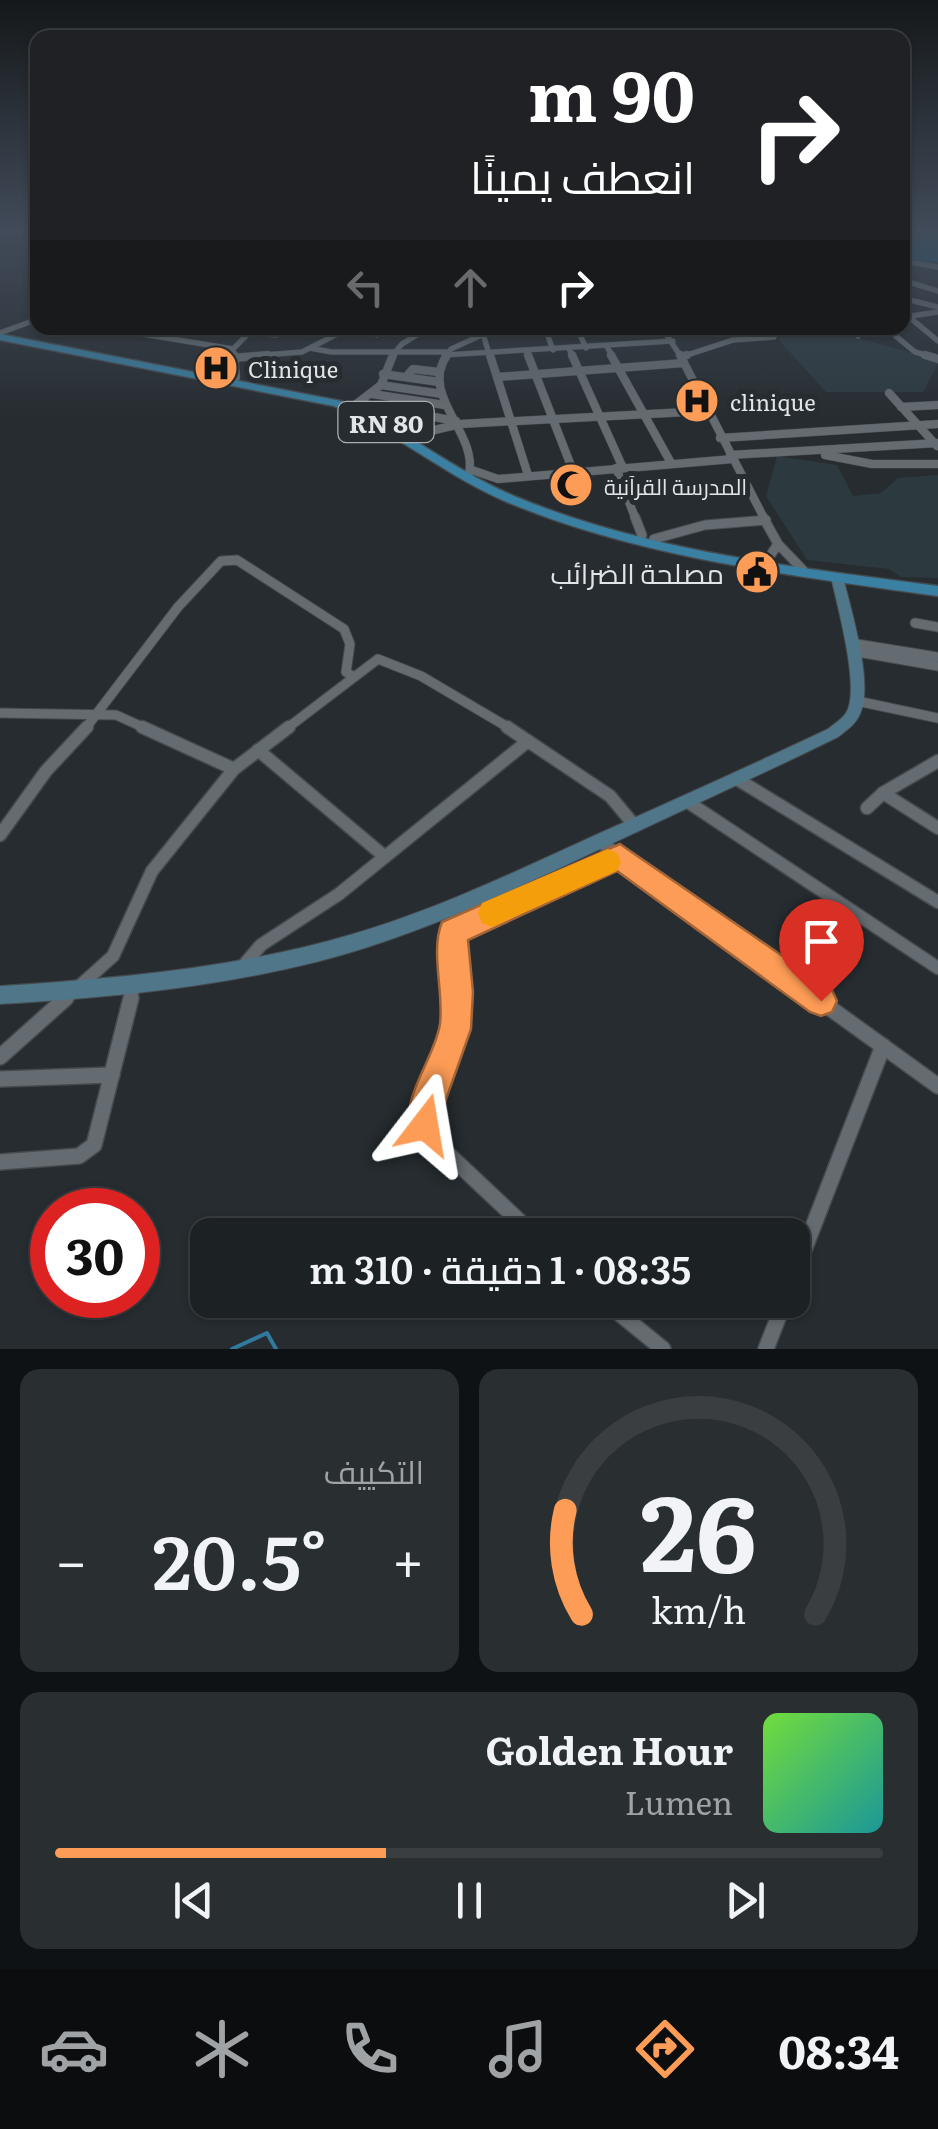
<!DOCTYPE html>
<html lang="ar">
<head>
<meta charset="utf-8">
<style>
	:root { --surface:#1c2124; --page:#292e31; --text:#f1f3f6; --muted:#a0a3a6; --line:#3a3e41; --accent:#fd9c56 }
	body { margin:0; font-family:Literata,Cairo,serif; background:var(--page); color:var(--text); direction:rtl; height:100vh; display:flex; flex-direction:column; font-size:38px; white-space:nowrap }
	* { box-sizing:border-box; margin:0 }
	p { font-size:32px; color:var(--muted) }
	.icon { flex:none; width:55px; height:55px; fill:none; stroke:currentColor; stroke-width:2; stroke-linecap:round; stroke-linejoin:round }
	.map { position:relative; height:1349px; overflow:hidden; direction:ltr }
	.panel { display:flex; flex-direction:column; gap:20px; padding:20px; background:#0f1214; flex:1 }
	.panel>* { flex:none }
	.top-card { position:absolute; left:30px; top:30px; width:880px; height:305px; border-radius:20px; box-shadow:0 2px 8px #0004,0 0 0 2px var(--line); direction:rtl; background:#202124; color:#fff; overflow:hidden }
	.speed { position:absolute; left:30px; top:1188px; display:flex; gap:20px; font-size:50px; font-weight:700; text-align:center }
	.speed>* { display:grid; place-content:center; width:130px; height:130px; border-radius:50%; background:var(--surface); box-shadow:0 2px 8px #0004,0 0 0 2px var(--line); line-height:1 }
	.speed .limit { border:15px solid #d22; background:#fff; color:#111 }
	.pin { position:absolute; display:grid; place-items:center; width:85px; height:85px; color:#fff; margin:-102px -42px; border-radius:50% 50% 50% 0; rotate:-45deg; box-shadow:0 0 10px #0007 }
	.pin .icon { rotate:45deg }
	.me { position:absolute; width:110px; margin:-55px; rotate:14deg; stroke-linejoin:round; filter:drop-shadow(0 0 8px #0008) }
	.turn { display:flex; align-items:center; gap:35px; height:210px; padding:0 50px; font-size:45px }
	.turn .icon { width:130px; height:130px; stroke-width:2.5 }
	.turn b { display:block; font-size:70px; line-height:85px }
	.lanes { display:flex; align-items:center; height:95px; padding:0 50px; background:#0003; justify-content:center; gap:50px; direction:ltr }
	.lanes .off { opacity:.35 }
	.big { font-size:75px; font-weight:600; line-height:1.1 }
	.panel .widget { flex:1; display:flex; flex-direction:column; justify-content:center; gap:15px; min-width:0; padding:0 35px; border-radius:20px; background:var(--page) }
	.panel .dial { align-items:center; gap:0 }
	.dial svg { height:260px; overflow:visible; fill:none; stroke:var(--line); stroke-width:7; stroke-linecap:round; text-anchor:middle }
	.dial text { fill:var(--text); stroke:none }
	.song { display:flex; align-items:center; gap:30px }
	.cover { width:120px; height:120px; border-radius:15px; background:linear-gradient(135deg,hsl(100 70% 55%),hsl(180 70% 35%)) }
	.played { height:10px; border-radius:5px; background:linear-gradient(90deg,var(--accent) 40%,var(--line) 40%) }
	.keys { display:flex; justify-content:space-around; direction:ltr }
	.heat { display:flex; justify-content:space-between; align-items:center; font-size:55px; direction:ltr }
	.panel .tiles { flex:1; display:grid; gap:20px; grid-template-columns:1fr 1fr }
	.widget:last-child { grid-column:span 2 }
	.trip { position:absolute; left:190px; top:1218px; width:620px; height:100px; border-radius:20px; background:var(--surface); box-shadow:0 2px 8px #0004,0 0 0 2px var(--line); font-weight:600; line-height:100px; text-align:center; direction:rtl }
	.dock { display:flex; height:160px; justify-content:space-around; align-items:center; background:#0b0d0e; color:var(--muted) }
	.dock .icon { width:70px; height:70px }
	.dock .selected { color:var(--accent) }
	.dock b { font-size:45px; color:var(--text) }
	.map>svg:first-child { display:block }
</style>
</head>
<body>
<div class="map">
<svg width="938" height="1349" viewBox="0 0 938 1349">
	<rect width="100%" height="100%" fill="#262c30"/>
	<g fill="#2c393f">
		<path d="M832,331l106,29v4l-15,28h-97l-48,-53 3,-6z"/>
		<path d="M777,456l60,9 16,31 28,-3 17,-15 40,-3v103l-37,-1 -12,-8 -82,-9 -41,-64z"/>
	</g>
	<path fill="#0b5d81" d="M938,231v32l-35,-5 1,-26z"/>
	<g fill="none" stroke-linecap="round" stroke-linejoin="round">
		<path stroke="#31799e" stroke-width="4" d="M232,1349l35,-16 9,16"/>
		<defs>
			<g id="minor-far4">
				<path d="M902,261l36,6"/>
				<path d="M902,280l36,11"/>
				<path d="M902,298l36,9"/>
				<path d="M908,316l30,25"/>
				<path d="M904,317l34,-5"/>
				<path d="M106,328l127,21"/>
				<path d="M194,328l82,7 21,-7"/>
				<path d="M358,328l19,7"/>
				<path d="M545,328l8,22"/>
				<path d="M577,328l9,20"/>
				<path d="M662,328l19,29"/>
				<path d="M849,328l9,8"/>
				<path d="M886,328l29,24 18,5"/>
				<path d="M0,333l38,-14"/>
				<path d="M483,334l7,23"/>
				<path d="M607,347l6,10"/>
				<path d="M310,348l21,4h116"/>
				<path d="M569,349l4,8"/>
				<path d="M527,351l2,6"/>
				<path d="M444,355l229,-14"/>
				<path d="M234,357l-1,-8 18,-18"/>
				<path d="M239,357l63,-5 47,-24"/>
				<path d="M391,357l11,-13 26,-16"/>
				<path d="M445,357l6,-8 46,-21"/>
				<path d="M681,357l52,-17 41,-3 -1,-9"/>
			</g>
			<g id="minor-far3">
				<path d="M234,355l2,22"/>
				<path d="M447,355c-28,41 31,77 22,119"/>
				<path d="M490,355l38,120"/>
				<path d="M528,355l45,116"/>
				<path d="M572,355l51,113"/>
				<path d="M611,355l60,108"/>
				<path d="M680,355l85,165"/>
				<path d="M925,355l13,4"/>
				<path d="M681,357l6,-2"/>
				<path d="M232,358l36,-3"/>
				<path d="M383,374l56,8"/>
				<path d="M406,377l7,-8 26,3"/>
				<path d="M497,377l187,-14"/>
				<path d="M381,385l61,9"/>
				<path d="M889,393l48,53"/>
				<path d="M372,394l73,11"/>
				<path d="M358,403l98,18"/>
				<path d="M901,407l37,-2"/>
				<path d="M351,408l30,-23 12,-30"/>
				<path d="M409,436l51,-12 246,-13"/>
				<path d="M720,438l218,-14"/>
				<path d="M730,455l208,-12"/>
				<path d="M825,455l47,9h66"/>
				<path d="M616,468l20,52"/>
				<path d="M472,470l26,9 235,-20"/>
				<path d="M629,496l118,-9"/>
			</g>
			<g id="minor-far2">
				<path d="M635,517l7,18"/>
				<path d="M763,517l15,27"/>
				<path d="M654,539l51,-14 61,-5"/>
				<path d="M764,565l14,-21 25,26"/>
				<path d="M915,623l23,4"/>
				<path d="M851,643l87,14"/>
				<path d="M852,651l86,15"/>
				<path d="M857,701l81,17"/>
				<path d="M0,713l116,2 31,14"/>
				<path d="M85,729l93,-122 43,-46 16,-1 107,69 6,15 -4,28 8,5"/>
				<path d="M286,729l92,-70 43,17 90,53"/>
			</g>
			<g id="minor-far1">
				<path d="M142,727l92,42"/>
				<path d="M507,727l103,69 25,30"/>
				<path d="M258,750l126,106"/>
				<path d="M737,779l201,123"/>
				<path d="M883,793l55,35"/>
				<path d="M688,802l250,166"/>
				<path d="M867,808l16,-15 55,-32"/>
				<path d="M0,835l46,-64 41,-44"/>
				<path d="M599,841l220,159"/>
				<path d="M243,966l18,-21 78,-51 189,-153"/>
				<path d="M64,1000l49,-44 39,-85 82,-102 55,-42"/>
				<path d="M130,1000l4,-14"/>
				<path d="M457,1000l-5,-68 168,-76"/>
			</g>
			<g id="minor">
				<path d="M457,998l-5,42 -25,70 4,28 103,97"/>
				<path d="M816,998l122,88"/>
				<path d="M0,1057l66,-59"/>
				<path d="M0,1079l112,-4"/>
				<path d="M0,1162l79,-6 15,-11 37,-147"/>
				<path d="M792,1281l91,-235"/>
				<path d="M603,1300l60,49"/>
				<path d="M766,1349l19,-49"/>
			</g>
			<path id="secondary" d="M837,573l6,4c8,33 31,107 17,137 -4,10 -13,16 -22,23 -75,37 -151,71 -227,107 -96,45 -192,92 -295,118 -104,26 -210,36 -316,42v-18c119,-8 239,-18 353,-52 85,-25 166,-64 247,-101 76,-34 152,-68 228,-104 6,-5 14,-10 18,-16 15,-23 -9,-108 -15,-136z"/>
			<path id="primary" d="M0,334l341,67c61,26 112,69 173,95 134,56 281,71 424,90v10c-146,-21 -294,-37 -431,-94 -61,-26 -112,-70 -173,-96l-334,-66z"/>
		</defs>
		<use href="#minor-far4" stroke="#454a4e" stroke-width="6"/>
		<use href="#minor-far3" stroke="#454a4e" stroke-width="9"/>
		<use href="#minor-far2" stroke="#454a4e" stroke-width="11"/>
		<use href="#minor-far1" stroke="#454a4e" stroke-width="15"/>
		<use href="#minor" stroke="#454a4e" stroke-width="18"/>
		<use href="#secondary" stroke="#454a4e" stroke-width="2"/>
		<use href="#primary" stroke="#454a4e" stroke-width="3"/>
		<use href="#minor-far4" stroke="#656c71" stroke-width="5"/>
		<use href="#minor-far3" stroke="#656c71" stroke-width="8"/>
		<use href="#minor-far2" stroke="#656c71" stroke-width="9"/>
		<use href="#minor-far1" stroke="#656c71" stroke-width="12"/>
		<use href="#minor" stroke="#656c71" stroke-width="15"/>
		<use href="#secondary" fill="#4f7689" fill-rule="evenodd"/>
		<use href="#primary" fill="#3980a2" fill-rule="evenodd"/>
	</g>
	<linearGradient id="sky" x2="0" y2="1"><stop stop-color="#15181a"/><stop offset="0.55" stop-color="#414b59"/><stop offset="1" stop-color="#414b59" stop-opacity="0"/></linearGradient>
	<rect width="938" height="420" fill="url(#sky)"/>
	<path fill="#fd9c56" stroke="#a46538" stroke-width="2.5" d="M620,844l212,146 5,11 -5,11 -11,4 -11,-4 -193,-141 -149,69 5,52 -2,37 -27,76 -7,32 -12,5 -12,-5c-16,-38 21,-75 27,-113 4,-32 -10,-73 2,-102z"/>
	<path fill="#f59e0b" d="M608,849l9,4 4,9 -4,9 -125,56 -10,-4 -4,-10 4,-10z"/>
	<defs>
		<symbol id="hospital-disc" viewBox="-11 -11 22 22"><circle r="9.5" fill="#fd9c56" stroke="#262c30"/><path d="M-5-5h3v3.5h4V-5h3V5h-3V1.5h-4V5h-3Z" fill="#111"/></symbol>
		<symbol id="mosque-disc" viewBox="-11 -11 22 22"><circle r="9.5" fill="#fd9c56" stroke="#262c30"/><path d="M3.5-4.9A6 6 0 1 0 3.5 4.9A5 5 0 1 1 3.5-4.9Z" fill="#111"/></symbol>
		<symbol id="civic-disc" viewBox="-11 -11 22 22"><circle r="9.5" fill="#fd9c56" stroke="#262c30"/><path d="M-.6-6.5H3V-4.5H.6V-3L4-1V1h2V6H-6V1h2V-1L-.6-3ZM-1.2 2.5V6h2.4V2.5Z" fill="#111"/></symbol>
	</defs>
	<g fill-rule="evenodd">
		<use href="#hospital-disc" x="191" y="343" width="50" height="50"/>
		<use href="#hospital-disc" x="672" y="376" width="50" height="50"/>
		<use href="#mosque-disc" x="546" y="460" width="50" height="50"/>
		<use href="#civic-disc" x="732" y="547" width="50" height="50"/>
	</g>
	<g text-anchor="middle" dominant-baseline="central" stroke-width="10" stroke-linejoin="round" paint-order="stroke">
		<g font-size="22" fill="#e1e5e8" stroke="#262c30" text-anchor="start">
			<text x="248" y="368">Clinique</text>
			<text x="730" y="401">clinique</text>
			<text x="604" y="485">المدرسة القرآنية</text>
		</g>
		<rect fill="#262c30" stroke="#a9aeb1" stroke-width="2.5" x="338.5" y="402" width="95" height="40" rx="8"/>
		<g font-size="25" font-weight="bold" fill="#e1e5e8">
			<text x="386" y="422">RN 80</text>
		</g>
		<g font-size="28" fill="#e1e5e8" stroke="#262c30" text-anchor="end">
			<text x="724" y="572">مصلحة الضرائب</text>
		</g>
	</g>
</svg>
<div class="speed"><div class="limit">30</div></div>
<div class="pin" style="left:821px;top:1001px;background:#d93025"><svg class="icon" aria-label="arrive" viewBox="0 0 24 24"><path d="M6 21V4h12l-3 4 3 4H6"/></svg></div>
<svg class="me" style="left:425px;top:1125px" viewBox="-20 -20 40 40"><path d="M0-17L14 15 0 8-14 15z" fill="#fd9c56" stroke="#fff" stroke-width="4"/></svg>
<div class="trip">08:35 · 1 دقيقة · 310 m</div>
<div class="top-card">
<div class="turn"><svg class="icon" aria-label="right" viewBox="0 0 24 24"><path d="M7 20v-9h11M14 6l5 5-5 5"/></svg><div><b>90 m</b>انعطف يمينًا</div></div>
<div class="lanes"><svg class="icon off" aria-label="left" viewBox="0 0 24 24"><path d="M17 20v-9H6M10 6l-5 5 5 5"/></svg><svg class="icon off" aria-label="ahead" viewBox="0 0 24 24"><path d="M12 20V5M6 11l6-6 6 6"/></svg><svg class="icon" aria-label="right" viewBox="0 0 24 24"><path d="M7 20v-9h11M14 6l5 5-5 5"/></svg></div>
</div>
</div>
<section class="panel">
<div class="tiles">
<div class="widget dial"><svg viewBox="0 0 100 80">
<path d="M14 69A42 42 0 1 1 86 69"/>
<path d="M14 69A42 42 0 0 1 9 37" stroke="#fd9c56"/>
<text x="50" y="56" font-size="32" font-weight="700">26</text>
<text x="50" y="72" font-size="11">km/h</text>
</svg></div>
<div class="widget"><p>التكييف</p>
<div class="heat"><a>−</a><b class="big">20.5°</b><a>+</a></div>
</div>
<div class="widget">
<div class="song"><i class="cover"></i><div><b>Golden Hour</b><p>Lumen</p></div></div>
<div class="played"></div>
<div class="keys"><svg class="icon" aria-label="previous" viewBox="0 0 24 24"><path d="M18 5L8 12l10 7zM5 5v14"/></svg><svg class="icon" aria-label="pause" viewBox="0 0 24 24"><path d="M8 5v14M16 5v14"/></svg><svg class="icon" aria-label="next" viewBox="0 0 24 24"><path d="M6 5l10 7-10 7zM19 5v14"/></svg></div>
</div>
</div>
</section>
<nav class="dock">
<b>08:34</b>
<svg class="icon selected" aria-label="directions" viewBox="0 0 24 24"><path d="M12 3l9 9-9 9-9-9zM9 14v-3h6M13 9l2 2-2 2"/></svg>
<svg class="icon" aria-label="music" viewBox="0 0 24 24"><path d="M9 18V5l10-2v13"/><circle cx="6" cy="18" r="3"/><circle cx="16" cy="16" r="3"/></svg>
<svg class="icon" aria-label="phone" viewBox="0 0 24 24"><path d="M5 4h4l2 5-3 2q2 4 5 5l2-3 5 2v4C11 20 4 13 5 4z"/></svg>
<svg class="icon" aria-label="climate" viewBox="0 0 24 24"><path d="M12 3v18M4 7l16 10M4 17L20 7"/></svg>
<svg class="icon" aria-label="car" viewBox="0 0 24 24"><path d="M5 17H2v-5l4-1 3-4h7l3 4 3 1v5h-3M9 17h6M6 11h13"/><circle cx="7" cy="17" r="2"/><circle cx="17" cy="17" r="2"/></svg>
</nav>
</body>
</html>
